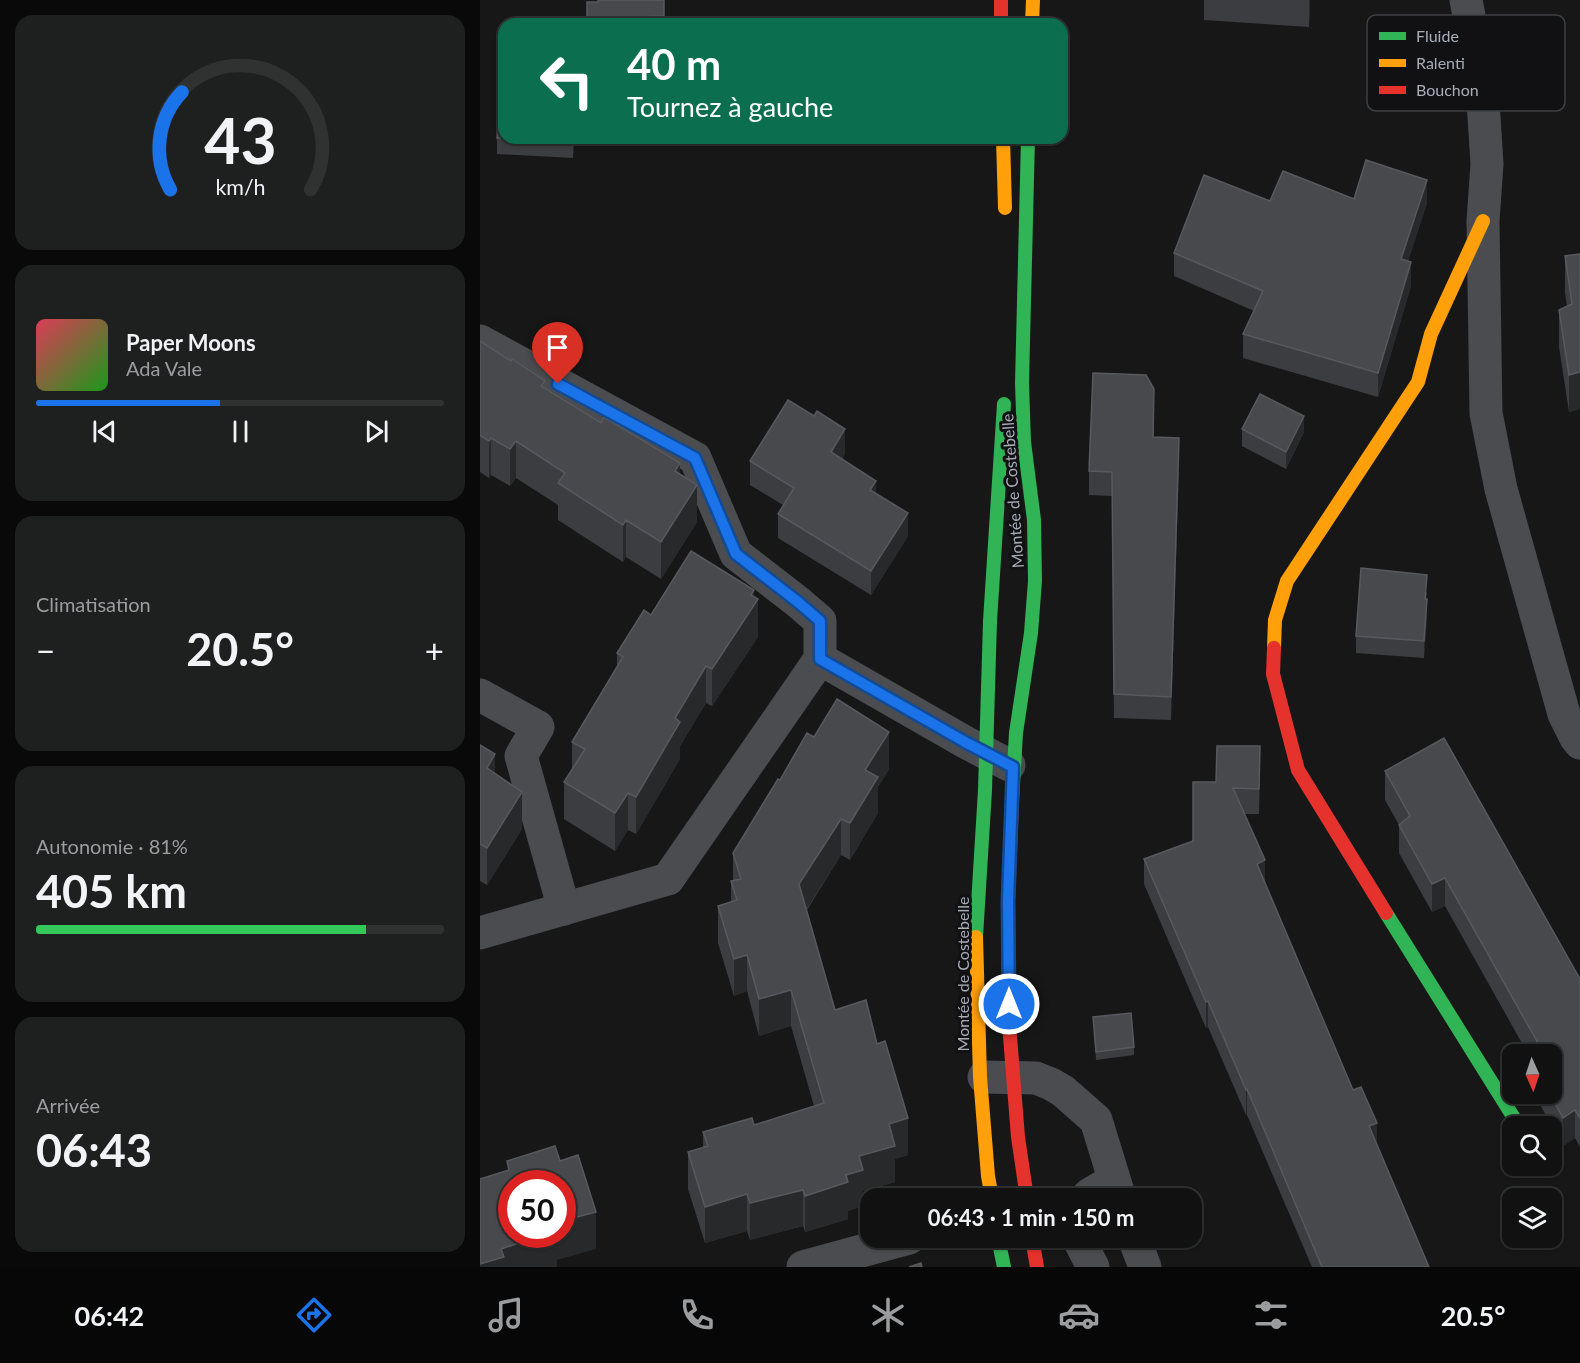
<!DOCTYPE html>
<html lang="fr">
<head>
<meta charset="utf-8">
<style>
	:root { --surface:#111; --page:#1e1f1f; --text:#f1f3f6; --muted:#9c9d9f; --line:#303131; --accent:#1a73e8 }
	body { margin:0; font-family:Lato,sans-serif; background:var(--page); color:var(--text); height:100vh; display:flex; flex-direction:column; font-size:22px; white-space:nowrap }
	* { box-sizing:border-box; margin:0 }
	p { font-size:20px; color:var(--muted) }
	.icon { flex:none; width:33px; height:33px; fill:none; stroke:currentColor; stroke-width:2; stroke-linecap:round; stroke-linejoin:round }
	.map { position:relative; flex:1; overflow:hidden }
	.panel { display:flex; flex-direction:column; gap:15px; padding:15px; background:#090909; width:480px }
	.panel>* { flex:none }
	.top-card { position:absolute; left:18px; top:18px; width:570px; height:126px; border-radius:18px; box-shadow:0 2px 4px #0004,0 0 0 2px var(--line); background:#0b6e4f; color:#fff; overflow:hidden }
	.needle { width:39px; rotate:177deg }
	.tools { position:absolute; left:1022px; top:1044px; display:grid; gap:12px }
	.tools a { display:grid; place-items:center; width:60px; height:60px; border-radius:12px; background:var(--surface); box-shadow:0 2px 4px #0004,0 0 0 2px var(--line); font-size:30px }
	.speed { position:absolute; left:18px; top:1170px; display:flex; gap:12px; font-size:30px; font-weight:700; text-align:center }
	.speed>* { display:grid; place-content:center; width:78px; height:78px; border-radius:50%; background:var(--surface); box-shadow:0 2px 4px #0004,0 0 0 2px var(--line); line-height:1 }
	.speed .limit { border:9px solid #d22; background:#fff; color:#111 }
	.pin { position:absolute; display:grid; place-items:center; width:51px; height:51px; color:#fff; margin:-62px -26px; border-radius:50% 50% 50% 0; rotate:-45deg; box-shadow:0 0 6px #0007 }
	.pin .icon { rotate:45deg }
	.me { position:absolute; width:66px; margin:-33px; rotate:0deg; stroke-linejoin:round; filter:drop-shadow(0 0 4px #0008) }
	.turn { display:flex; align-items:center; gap:21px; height:126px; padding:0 30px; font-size:27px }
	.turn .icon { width:78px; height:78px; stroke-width:2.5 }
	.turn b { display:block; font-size:42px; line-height:51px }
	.big { font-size:45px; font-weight:700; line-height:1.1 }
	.panel .tile { flex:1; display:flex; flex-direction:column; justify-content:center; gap:9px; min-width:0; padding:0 21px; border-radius:18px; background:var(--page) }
	.panel .dial { align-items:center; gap:0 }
	.dial svg { height:156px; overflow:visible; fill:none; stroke:var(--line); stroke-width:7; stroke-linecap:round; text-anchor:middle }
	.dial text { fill:var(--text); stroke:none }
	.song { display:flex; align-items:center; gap:18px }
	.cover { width:72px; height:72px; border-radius:9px; background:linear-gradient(135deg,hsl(350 70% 55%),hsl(120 70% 35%)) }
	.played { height:6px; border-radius:3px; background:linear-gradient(90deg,var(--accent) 45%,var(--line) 45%) }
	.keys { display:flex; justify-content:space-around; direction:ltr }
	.heat { display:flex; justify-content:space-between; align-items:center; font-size:33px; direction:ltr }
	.charge { height:9px; border-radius:4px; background:linear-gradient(90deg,#34c759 81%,var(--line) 0) }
	.trip { position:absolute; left:380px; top:1188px; width:342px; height:60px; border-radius:18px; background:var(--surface); box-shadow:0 2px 4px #0004,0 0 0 2px var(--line); font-weight:700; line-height:60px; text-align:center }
	.tabs { display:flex; height:96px; justify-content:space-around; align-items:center; background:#070707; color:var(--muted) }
	.tabs .icon { width:42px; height:42px }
	.tabs .active { color:var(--accent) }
	.tabs b { font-size:27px; color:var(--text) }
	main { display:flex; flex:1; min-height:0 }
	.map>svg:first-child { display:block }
</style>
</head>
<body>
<main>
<section class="panel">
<div class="tile dial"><svg viewBox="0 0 100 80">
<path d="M14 69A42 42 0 1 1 86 69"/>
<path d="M14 69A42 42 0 0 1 20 19" stroke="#1a73e8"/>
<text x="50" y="56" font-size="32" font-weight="700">43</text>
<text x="50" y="72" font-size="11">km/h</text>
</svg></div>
<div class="tile">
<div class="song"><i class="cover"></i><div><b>Paper Moons</b><p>Ada Vale</p></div></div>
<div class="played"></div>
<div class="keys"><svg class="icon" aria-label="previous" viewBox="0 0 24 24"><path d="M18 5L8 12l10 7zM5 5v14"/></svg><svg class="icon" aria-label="pause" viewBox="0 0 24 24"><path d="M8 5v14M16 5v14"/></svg><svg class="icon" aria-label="next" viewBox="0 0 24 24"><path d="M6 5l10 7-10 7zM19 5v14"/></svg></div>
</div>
<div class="tile"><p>Climatisation</p>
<div class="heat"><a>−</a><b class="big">20.5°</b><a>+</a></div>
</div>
<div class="tile"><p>Autonomie · 81%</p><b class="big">405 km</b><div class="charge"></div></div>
<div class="tile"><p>Arrivée</p><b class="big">06:43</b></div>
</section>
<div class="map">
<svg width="1100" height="1267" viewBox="0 0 1100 1267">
	<rect width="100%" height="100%" fill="#171717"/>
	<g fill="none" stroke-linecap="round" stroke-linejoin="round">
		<g stroke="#4b4c50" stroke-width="33">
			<path d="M986,0l16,85 5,79 -4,57 3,192 15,76 63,225 12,24 4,5"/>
			<path d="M0,341l215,117 41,96 62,48 22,19v38l-152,220 -188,54"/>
			<path d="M340,659l145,83 44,23"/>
			<path d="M0,695l58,32 -17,29 43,153"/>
			<path d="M504,1077l52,1 15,6 12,7 33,29 24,78"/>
			<path d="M606,1198l4,-4 24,-14"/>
			<path d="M598,1238l15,29"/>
			<path d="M654,1238l11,29"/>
			<path d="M323,1267l106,-29"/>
		</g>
		<g stroke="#30b455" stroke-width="14">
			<path d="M532,802l4,-69 15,-100 4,-52 -1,-61 -10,-78 -2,-59 6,-245"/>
			<path d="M906,913l133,213"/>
			<path d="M496,937l9,-147 5,-169 14,-217"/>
			<path d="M518,1238l6,29"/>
		</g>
		<g stroke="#ff9f0a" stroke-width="14">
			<path d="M552,24l1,-24"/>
			<path d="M523,138l2,70"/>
			<path d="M794,648l1,-28 12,-39 131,-199 13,-48 52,-113"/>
			<path d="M496,937l4,140 8,99 4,22"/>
		</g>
		<g stroke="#e5322d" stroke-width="14">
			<path d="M521,0v24"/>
			<path d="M794,648l-1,26 25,96 88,143"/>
			<path d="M532,802l-4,99 1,123 9,113 9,61"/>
			<path d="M552,1238l5,29"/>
		</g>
	</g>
	<g fill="#3c3d40">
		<path d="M184,0v24h-77l11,-22z"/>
		<path d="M724,0h106l-1,27 -105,-7z"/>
		<path d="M17,138h77l-1,20 -76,-4z"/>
		<path d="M874,199l73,4 -19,58 3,25 -33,111 -135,-39v-24l11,-23 -80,-35v-23l96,-52z"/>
		<path d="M1100,254v155l-11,3 -10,-65v-37l8,-4 -2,-13v-37z"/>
		<path d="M0,341l65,47 135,86 17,48 -36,57 -35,-22 -3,5 -65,-42v-15l-42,-27 -6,8 -19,-11 -2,3 -9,-6z"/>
		<path d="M674,413v24l25,25 -8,258 -57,-2 -2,-222 -23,-1v-24z"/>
		<path d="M762,429l62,3 -18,37 -44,-23z"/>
		<path d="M365,453l-3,6 34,34 32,43 -37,59 -93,-57v-24l5,-9 -33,-20v-24z"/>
		<path d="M947,592l-1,7 1,17 -3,42 -68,-5v-17z"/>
		<path d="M274,597l4,40 -46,69 -6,-3 -26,43v13l-44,75 -8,-4 -13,21 -51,-32v-37l8,-12v-28l45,-76v-13l34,-38z"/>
		<path d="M334,737l75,32 -11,18v26l-28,47 -9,-5 -34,55 28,100 42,34 31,111 -13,4v23l-32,9v15l-15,5v8l-43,13 -2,-6 -53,14 -3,-9 -42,12 -17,-54v-37l15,-4v-16l51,-7 60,-19 -23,-80 -32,10 -12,-45 -13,5 -16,-53v-37l13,-4v-21h2v-28l47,-73z"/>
		<path d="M0,745l42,84 -35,56 -7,-4z"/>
		<path d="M905,771l195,208v168l-5,-9 -12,8 -29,-52h17v-40h-23l-83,-148 -13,6 -33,-59v-28l-14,-25z"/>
		<path d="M780,772l-1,42h-15l21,70 88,206 76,177h-117l-65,-152h-1l-38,-88 -2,1 -62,-144v-25l49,-18 23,-59z"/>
		<path d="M613,1017l41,30v8l-38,5z"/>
	</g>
	<g fill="#28292a">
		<path d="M829,0h1l-1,27z"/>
		<path d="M947,180v23l-26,80v-24z"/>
		<path d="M931,262v24l-33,111v-24z"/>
		<path d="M1100,372v37l-11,3v-37z"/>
		<path d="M674,389v24l-1,48v-24z"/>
		<path d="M824,416v16l-18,37v-17z"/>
		<path d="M365,429v24l-14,22v-23z"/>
		<path d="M11,438v37l-2,3v-37z"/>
		<path d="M699,438v24l-8,258v-23z"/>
		<path d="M36,441v37l-6,8v-37z"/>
		<path d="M200,463v37l-5,-29z"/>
		<path d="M396,481v23l-6,-14z"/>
		<path d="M217,485v37l-36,57v-37z"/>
		<path d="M428,513v23l-37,59v-24z"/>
		<path d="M146,520v37l-3,5v-37z"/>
		<path d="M274,590v15l4,-6v38l-46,69v-37z"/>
		<path d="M947,599v17l-3,42v-17z"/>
		<path d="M226,666v37l-26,43v13l-44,75v-37l39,-79z"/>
		<path d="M409,732v37l-11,18v26l-28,47v-37l15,-53z"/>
		<path d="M15,754v37l-8,-23z"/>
		<path d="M42,792v37l-35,56v-37z"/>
		<path d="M148,793v37l-13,21v-38z"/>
		<path d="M361,819v36l-42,66v-37z"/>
		<path d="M785,860v25l-8,-21z"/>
		<path d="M965,878v28l-13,6v-28z"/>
		<path d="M267,955v36l-13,5v-37z"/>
		<path d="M311,990v36l-32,10v-37z"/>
		<path d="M728,1001v26l-2,1v-26z"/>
		<path d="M767,1089v26h-1v-25z"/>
		<path d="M1095,1110v28l-12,8v-28z"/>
		<path d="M428,1118v37l-13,4v23l-32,9v15l-15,5v8l-43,13v-36l41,-21 13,-19 30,-32z"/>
		<path d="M897,1123v26l-8,-23z"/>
		<path d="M323,1190v36l-53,14v-37z"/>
		<path d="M267,1194v37l-42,12v-36z"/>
		<path d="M116,1212v37l-39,11v7h-77v-3l21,-15 46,-15h15v-13z"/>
	</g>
	<g fill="#48494d" stroke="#57595e" stroke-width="1.5">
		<path d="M118,0h66v16l-24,1v7h-53v-22h11z"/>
		<path d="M21,52h3v86h-7z"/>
		<path d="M28,138h65v3z"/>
		<path d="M886,160l61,20 -26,79 10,3 -33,111 -135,-39 20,-43 -89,-38 30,-78 66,26 13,-30 71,28z"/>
		<path d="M1100,254v118l-11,3 -10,-65 13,-6 -7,-48z"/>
		<path d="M0,341l31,20 1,-2 33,22 -4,5 60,37 3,-6 76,46 -5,8 22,14 -36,57 -35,-22 -3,5 -65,-42 7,-10 -49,-32 -6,8 -19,-11 -2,3 -9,-6z"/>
		<path d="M613,373l53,2 8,14 -1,48 26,1 -8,259 -57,-3 -2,-222 -23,-1z"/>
		<path d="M780,394l44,22 -18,36 -44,-23z"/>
		<path d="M308,400l26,16 3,-5 28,18 -14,23 45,29 -6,9 38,23 -37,58 -93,-57 16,-26 -44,-27z"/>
		<path d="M211,551l63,39 -3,5 7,4 -46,70 -6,-3 -31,52 5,4 -44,75 -8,-4 -13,20 -51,-31 21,-33 -13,-7 51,-85 -6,-4 27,-43 7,5z"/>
		<path d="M881,568l66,7 -2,24h2l-3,42 -68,-5z"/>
		<path d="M357,699l52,33 -24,38 13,7 -28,46 -9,-4 -42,65 36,126 31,-10 11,44 8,-3 23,77 -19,6 6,22 -36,10 4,14 -17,5 2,7 -43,14 -2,-6 -53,13 -3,-9 -42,13 -17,-55 20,-6 -5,-14 49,-14 2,7 70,-22 -33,-113 -32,9 -12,-44 -13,4 -16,-53 19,-6 -6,-19 10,-2 -8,-26 45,-74 2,1 27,-47 7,4z"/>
		<path d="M964,738l136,241v139l-5,-8 -12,8 -13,-24h1v-40h-13l5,-2 -98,-174 -13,6 -33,-59 11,-9 -25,-45z"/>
		<path d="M0,745l15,9 -8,14 35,24 -35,56 -7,-4z"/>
		<path d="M737,746h43l-1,43 -26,-1 32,72 -8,4 96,226 8,-3 16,36 -8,3 60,141h-107l-75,-178 -1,1 -38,-89 -2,1 -62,-143 49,-18v-59h23z"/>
		<path d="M651,1013l3,34 -38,5 -3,-35z"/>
		<path d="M75,1146l5,15 18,-6 18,57 -34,9v-37h-50v50h35l-46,15 3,8 -24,7v-85l29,-9 -2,-9z"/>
		<path d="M441,1263l1,4h-13z"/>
	</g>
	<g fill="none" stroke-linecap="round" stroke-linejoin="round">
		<defs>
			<path id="route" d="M78,384l137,74 41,96 62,48 22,19v38l145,83 48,25 -5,134 1,103"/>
		</defs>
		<use href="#route" stroke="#114b97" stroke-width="15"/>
		<use href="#route" stroke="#1a73e8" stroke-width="10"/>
	</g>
	<g text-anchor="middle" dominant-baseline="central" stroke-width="6" stroke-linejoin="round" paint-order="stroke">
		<g font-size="16" fill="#a8adb8" stroke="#111113">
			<text transform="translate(532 491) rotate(-94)">Montée de Costebelle</text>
			<text transform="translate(482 974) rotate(-90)">Montée de Costebelle</text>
		</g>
	</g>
	<rect x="887" y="15" width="198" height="96" rx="9" fill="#111113" stroke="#3e4045" stroke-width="1.5"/>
	<rect x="899" y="32" width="27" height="8" fill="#30b455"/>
	<rect x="899" y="59" width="27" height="8" fill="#ff9f0a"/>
	<rect x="899" y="86" width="27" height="8" fill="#e5322d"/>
	<g font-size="16" fill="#a8adb8">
		<text x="936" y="42">Fluide</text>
		<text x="936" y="69">Ralenti</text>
		<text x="936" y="96">Bouchon</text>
	</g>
</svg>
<div class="tools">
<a><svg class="needle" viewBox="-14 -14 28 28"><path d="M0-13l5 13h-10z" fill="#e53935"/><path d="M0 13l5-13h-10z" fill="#9c9d9f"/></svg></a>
<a><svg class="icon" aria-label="search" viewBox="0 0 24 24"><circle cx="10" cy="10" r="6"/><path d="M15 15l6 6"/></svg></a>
<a><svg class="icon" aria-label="layers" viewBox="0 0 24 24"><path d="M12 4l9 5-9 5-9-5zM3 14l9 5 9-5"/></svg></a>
</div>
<div class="speed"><div class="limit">50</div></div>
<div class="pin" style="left:78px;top:384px;background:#d93025"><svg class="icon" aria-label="arrive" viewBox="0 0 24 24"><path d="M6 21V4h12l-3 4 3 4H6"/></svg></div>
<svg class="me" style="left:529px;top:1004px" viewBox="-20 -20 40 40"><circle r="17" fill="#1a73e8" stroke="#fff" stroke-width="3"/><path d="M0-11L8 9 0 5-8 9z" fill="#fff"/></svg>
<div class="trip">06:43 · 1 min · 150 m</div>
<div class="top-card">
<div class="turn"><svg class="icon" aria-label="left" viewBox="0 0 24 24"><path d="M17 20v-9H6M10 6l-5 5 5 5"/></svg><div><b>40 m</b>Tournez à gauche</div></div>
</div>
</div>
</main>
<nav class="tabs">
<b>06:42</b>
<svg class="icon active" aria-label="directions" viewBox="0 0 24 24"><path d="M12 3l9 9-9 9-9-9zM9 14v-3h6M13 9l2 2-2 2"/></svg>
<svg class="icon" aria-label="music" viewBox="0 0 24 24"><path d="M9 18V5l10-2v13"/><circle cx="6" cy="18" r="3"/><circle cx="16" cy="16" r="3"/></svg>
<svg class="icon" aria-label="phone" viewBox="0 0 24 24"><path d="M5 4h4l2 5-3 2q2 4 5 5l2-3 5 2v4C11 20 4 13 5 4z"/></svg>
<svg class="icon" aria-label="climate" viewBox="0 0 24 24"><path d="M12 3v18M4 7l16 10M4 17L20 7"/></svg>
<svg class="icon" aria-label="car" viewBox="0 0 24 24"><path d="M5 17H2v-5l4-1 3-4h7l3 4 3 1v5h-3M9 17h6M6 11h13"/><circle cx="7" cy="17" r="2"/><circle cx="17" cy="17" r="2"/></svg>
<svg class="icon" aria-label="filters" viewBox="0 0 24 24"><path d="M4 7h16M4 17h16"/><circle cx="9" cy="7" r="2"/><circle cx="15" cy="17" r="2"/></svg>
<b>20.5°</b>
</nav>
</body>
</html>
